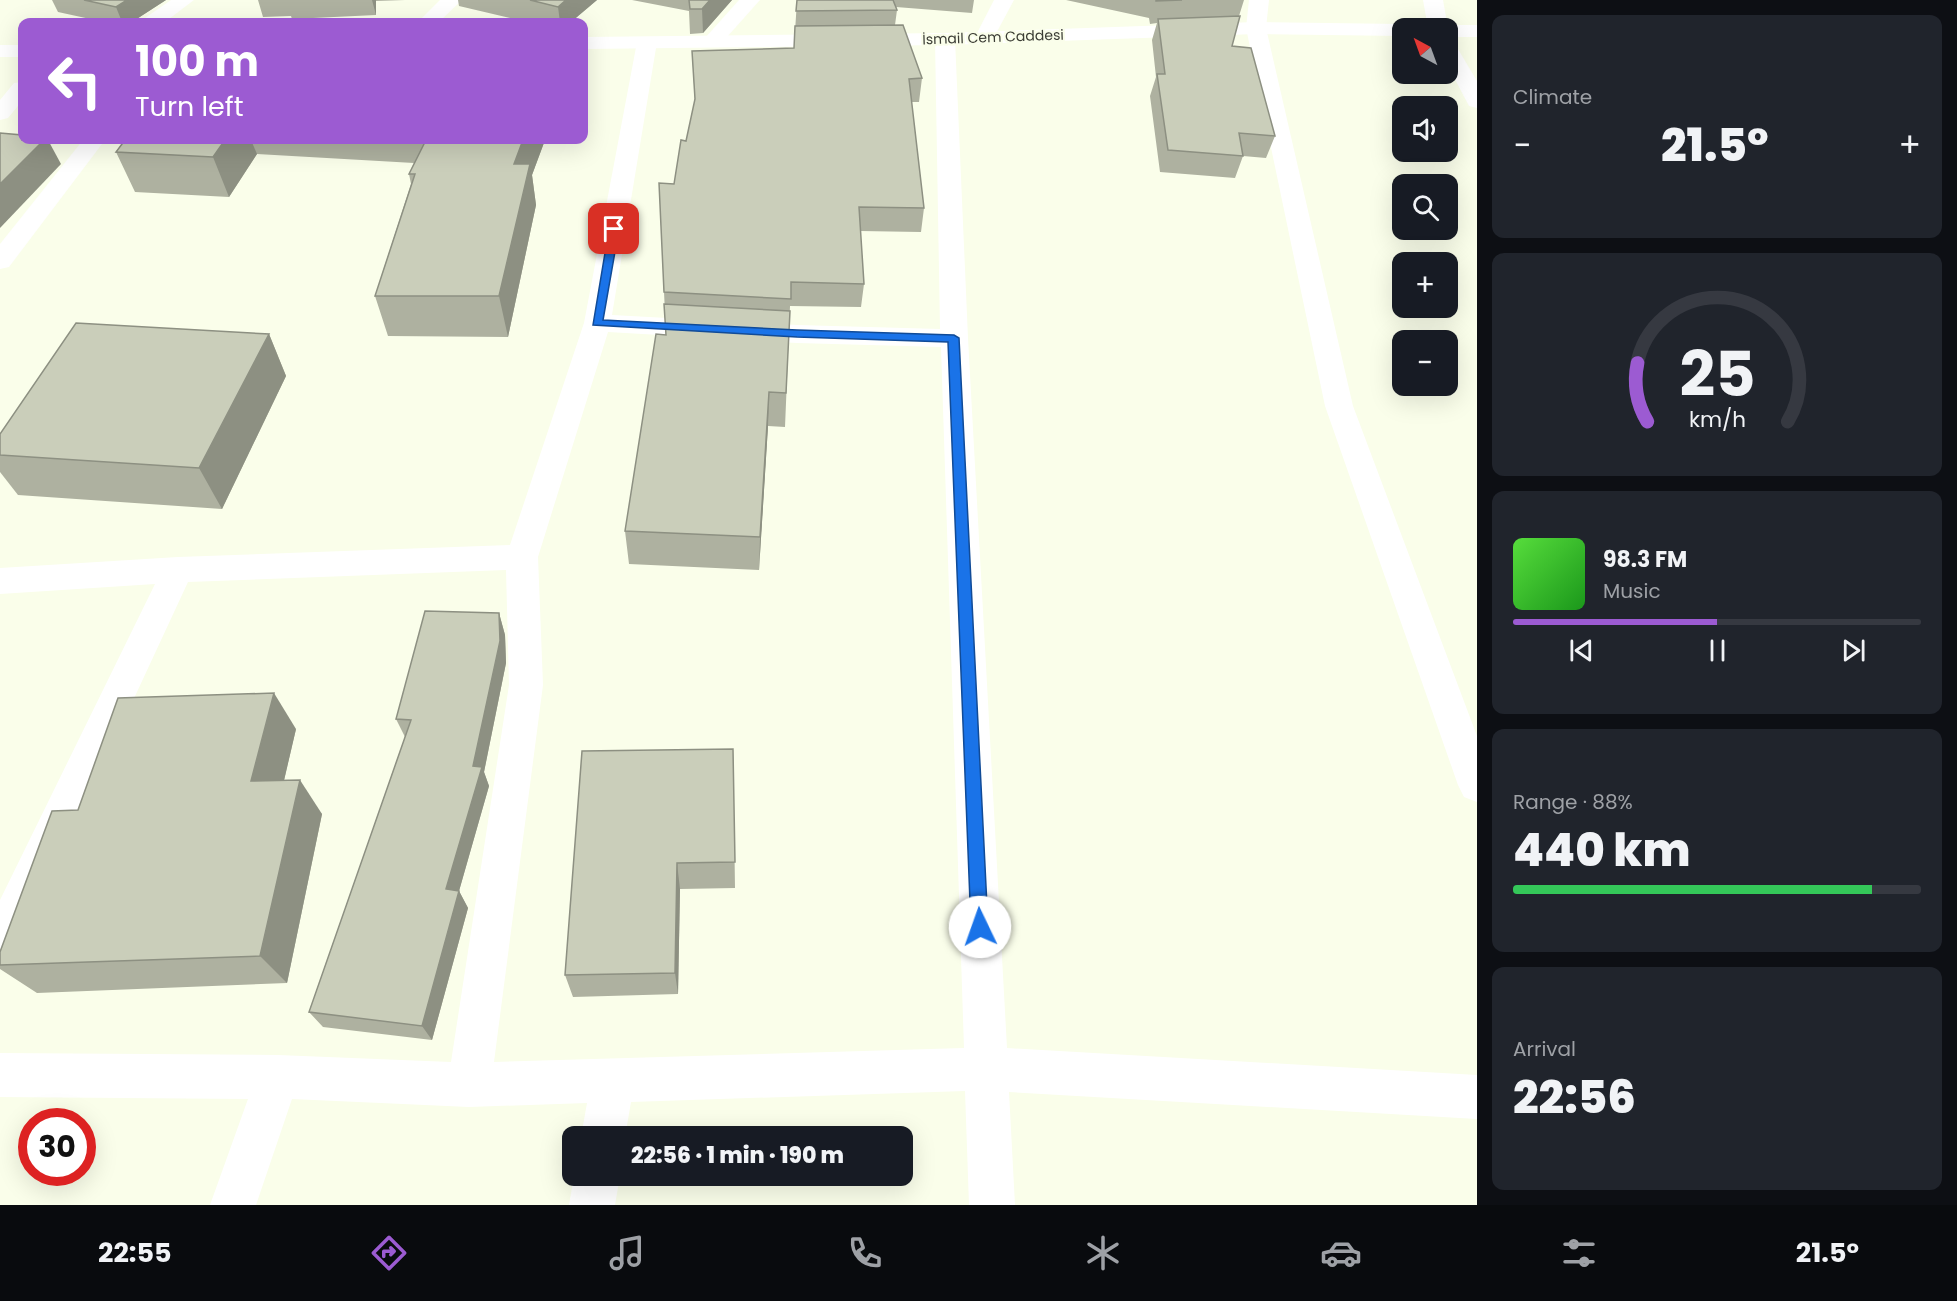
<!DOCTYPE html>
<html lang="en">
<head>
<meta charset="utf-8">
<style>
	:root { --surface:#171b24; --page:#20242c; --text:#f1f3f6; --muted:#9ea1a6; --line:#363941; --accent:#9c5bd2 }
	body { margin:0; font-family:Poppins,sans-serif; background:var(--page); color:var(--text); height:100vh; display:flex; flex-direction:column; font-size:22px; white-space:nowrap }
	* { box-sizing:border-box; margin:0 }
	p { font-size:20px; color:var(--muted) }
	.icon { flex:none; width:33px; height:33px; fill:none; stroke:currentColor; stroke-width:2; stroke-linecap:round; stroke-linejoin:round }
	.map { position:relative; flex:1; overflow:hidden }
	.details { display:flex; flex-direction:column; gap:15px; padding:15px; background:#0d0f14; width:480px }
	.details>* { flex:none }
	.guide { position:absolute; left:18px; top:18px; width:570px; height:126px; border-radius:12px; box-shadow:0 6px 24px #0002; background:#9c5bd2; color:#fff; overflow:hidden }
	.needle { width:39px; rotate:319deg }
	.tools { position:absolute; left:1392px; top:18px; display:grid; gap:12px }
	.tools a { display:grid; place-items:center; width:66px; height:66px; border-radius:12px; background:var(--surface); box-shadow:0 6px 24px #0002; font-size:30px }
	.speed { position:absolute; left:18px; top:1108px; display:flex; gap:12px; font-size:30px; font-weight:700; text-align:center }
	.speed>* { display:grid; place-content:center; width:78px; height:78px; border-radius:50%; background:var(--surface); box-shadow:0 6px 24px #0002; line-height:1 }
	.speed .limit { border:9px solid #d22; background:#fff; color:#111 }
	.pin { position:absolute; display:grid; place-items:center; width:51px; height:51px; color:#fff; margin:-26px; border-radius:12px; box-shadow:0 3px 9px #0006 }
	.me { position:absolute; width:66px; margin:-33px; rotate:357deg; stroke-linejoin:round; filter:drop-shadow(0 0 4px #0008) }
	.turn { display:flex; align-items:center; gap:21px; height:126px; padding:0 18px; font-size:27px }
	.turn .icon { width:78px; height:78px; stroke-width:2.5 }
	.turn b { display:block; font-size:42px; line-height:51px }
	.big { font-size:45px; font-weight:800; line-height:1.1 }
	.details .card { flex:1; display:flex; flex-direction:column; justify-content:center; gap:9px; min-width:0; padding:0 21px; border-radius:12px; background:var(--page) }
	.details .dial { align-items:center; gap:0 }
	.dial svg { height:156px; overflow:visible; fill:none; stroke:var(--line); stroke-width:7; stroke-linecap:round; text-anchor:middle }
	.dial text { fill:var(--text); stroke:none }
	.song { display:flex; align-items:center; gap:18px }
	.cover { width:72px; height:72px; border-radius:9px; background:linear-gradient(135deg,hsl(110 70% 55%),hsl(120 70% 35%)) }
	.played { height:6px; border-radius:3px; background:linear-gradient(90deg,var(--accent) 50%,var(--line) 50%) }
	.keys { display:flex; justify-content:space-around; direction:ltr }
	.heat { display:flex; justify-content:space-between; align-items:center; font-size:33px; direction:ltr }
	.charge { height:9px; border-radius:4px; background:linear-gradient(90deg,#34c759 88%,var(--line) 0) }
	.trip { position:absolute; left:562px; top:1126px; width:351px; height:60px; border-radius:12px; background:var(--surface); box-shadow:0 6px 24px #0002; font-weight:800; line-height:60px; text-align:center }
	.tabs { display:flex; height:96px; justify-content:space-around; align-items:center; background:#090b0e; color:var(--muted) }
	.tabs .icon { width:42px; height:42px }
	.tabs .current { color:var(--accent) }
	.tabs b { font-size:27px; color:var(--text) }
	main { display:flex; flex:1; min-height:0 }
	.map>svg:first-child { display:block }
</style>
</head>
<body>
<main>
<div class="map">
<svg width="1477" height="1205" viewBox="0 0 1477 1205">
	<rect width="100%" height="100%" fill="#fafeea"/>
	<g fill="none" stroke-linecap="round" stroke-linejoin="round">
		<g fill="#fff" fill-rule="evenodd">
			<path d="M171,0h23l-29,22h-23l3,-4z"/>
			<path d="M440,0h22l-23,22h-21z"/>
			<path d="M739,0h21l-41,46h-14l-3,-4 3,-4z"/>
			<path d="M994,0h20l-22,41h-14l-3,-4z"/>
			<path d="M1249,0h20l-3,28 87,378 124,330v66l-13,-5 -6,-12 -133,-379 -79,-378z"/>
			<path d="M1423,0h20l5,28v1l-20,-1z"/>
			<path d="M945,33l7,2 3,4 13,299 39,710 470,27v44l-468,-27 6,113h-46l-4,-114 -334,11 -6,35h-44l6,-34 -118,4 -177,-8 -36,106h-46l38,-106 -248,-2v-44l278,2 173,7 58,-377 -3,-115 -318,12 -174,375 -14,6v-63l155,-316 -155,10v-26l178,-11 332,-12 74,-222 53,-281 3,-4h14l3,4 -45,273 185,10 143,4 -5,-290 3,-4zM608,332l189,11 144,4 23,701 -470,14 49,-377 -5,-128z"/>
			<path d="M1448,42l7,2 22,37v27l-8,-2 -21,-40z"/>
			<path d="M22,82v19l-14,17 -8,2v-20l14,-17z"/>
			<path d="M83,140h22l-96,127 -9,2v-25z"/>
			<path d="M574,1176h46l-5,29h-46z"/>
		</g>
		<g fill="#fff" fill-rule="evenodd">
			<path d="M1256,22l146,2 9,4h-9v8l-146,-2 -311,11 -361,4v-12l361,-4z"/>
			<path d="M1448,25h29v12h-29v-9h-8z"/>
			<rect x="0" y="45" width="22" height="12"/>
		</g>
	</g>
	<g fill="#aeb1a0">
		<path d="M52,0h114l-34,22h-28l-46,-10z"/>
		<path d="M258,0h147l-29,1v14l-84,4 -1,-3 -28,1z"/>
		<path d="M458,0h139l-26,22h-44l-68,-16z"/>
		<path d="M632,0h100l-29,33 -13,1 -1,-23z"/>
		<path d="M797,0h177l-2,13 -76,-6 1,3 -2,15 27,53 -3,24h-8l13,106 -3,24 -61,-1 4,53 -3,23 -71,-1 -5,121 -17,-1 -9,144 -130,-6 -4,-33 41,-196 -7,-152 15,1 12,-43 9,-39 -3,-51 102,-3z"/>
		<path d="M1066,0h178l-5,16 -7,30 43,90 -9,22 -23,-2 -8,22 -75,-6 -10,-76 6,-19 -4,-37 5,-17 -7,1 -1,-6z"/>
		<path d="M125,140h420l-13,35 4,30 -28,132 -120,-1 -13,-40 36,-112 -2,-10 5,-11 -157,-9 -28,43 -94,-5 -19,-40z"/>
		<path d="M269,334l17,42 -64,133 -204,-14 -18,-23v-38z"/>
		<path d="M499,613l6,22 1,28 -22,109 5,14 -30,105 9,17 -36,132 -109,-13 -14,-15 96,-275 -9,-18z"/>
		<path d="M296,729l-12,51 38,34 -35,169 -250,10 -37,-24v-4z"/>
		<path d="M733,749l2,139 -55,1 -2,105 -105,3 -8,-22z"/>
	</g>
	<g fill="#8d9082">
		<path d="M127,0h39l-34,22h-10l-6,-15z"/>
		<path d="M372,0h4v15z"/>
		<path d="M566,0h31l-26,22h-11l-2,-15z"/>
		<path d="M710,0h22l-29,33 -1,-24z"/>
		<path d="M44,140h4l13,24 -61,64v-44z"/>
		<path d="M225,140h26l6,14 -28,43 -16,-40z"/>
		<path d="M523,140h22l-13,35 4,30 -28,132 -9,-41 15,-132z"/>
		<path d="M269,334l17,42 -64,133 -23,-41z"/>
		<path d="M769,392l-1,34 -9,144 1,-33z"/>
		<path d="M499,613l6,22 1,28 -22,109 5,14 -30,105 9,17 -36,132 -10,-14 24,-137 27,-123z"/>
		<path d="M274,693l22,36 -20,86 -25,-34z"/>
		<path d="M300,780l22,34 -35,169 -27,-27z"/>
		<path d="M677,863l3,26 -2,105 -3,-21z"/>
	</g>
	<g fill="#caceba" stroke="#8d9082" stroke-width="1.5">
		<path d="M84,0h43l-11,7z"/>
		<path d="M530,0h36l-8,7z"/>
		<path d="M689,0h21l-8,9h-12z"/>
		<path d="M797,0h96l4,10 -101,1z"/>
		<path d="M1156,0h26l-26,1z"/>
		<path d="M1240,16l-8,30 19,2 24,88 -36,-3 4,23 -75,-6 -11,-76h8l-7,-55z"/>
		<path d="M903,25l19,53 -13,1 15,129 -65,-1 5,77 -73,-2v17l-127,-7 -5,-109 15,1 7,-44 5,1 9,-42 -3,-48 102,-3 1,-22z"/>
		<path d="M0,133l22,2v5h22l-44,44z"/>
		<path d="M125,140h100l-12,17 -97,-5z"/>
		<path d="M426,140h97l-9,24h16l-31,132h-124l40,-122h-6z"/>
		<path d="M664,304l126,7 -4,82 -17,-1 -9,145 -135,-6 31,-197 10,1z"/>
		<path d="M76,323l193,11 -70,134 -199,-13v-21z"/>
		<path d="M425,611l74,2 1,28 -27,125 9,1 -36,122 13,2 -37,135 -113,-14 102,-292 -15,-1z"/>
		<path d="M274,693l-23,88 49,-1 -40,176 -260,9v-13l52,-141 26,-1 40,-112z"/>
		<path d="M733,749l2,113 -58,1 -2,110 -110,2 17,-224z"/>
	</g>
	<path fill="#1a73e8" stroke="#114b97" stroke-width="1.5" d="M614,226l5,3 -16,91 194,10 157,5 5,3 29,589 -2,6 -6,2 -6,-2 -3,-6 -23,-585 -151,-5 -204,-12 16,-96z"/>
	<g text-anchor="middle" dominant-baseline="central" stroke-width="4.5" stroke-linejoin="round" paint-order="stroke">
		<g font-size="14" fill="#3b3d35" stroke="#fafeea">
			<text transform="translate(993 37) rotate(-2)">İsmail Cem Caddesi</text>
		</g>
	</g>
</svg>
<div class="tools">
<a><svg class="needle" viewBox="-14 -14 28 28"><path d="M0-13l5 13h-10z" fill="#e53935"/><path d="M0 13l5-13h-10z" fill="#9ea1a6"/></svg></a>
<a><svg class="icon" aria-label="sound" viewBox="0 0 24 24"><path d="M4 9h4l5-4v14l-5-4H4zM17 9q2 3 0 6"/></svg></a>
<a><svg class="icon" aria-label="search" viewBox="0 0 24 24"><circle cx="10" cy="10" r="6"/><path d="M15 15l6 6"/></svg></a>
<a>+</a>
<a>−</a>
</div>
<div class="speed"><div class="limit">30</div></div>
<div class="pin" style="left:614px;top:229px;background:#d93025"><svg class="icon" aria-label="arrive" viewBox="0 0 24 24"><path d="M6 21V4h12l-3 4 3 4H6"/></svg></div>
<svg class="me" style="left:980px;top:927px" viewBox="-20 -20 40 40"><circle r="19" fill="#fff"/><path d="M0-13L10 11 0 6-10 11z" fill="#1a73e8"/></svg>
<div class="trip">22:56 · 1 min · 190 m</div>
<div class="guide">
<div class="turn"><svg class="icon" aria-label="left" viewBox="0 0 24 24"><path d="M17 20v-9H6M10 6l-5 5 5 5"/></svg><div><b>100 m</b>Turn left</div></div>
</div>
</div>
<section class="details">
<div class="card"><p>Climate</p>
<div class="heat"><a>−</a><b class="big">21.5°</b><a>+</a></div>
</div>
<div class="card dial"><svg viewBox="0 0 100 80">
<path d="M14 69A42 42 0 1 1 86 69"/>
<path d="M14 69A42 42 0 0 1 9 39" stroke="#9c5bd2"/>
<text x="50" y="56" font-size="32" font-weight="700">25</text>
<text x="50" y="72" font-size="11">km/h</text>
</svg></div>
<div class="card">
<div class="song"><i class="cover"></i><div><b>98.3 FM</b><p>Music</p></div></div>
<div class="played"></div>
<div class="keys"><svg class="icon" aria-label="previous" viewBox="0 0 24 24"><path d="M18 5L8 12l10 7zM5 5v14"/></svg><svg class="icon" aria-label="pause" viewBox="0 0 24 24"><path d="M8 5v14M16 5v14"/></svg><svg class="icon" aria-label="next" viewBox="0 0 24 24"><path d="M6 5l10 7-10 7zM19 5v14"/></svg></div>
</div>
<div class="card"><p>Range · 88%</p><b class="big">440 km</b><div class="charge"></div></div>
<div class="card"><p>Arrival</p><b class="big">22:56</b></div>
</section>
</main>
<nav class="tabs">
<b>22:55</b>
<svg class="icon current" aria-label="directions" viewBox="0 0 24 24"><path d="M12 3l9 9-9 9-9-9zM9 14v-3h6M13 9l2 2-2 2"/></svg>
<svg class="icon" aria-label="music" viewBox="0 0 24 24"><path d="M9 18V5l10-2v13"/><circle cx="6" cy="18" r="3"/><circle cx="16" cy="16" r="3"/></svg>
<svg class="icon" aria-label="phone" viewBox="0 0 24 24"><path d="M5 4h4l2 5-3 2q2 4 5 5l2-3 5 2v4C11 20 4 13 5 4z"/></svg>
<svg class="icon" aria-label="climate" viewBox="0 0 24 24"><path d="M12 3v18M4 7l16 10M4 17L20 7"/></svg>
<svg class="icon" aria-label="car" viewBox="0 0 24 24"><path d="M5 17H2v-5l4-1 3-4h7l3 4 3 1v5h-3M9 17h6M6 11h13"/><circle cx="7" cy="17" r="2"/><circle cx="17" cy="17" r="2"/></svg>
<svg class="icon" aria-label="filters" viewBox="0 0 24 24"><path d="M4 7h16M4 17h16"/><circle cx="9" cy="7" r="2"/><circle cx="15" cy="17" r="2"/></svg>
<b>21.5°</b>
</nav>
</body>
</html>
